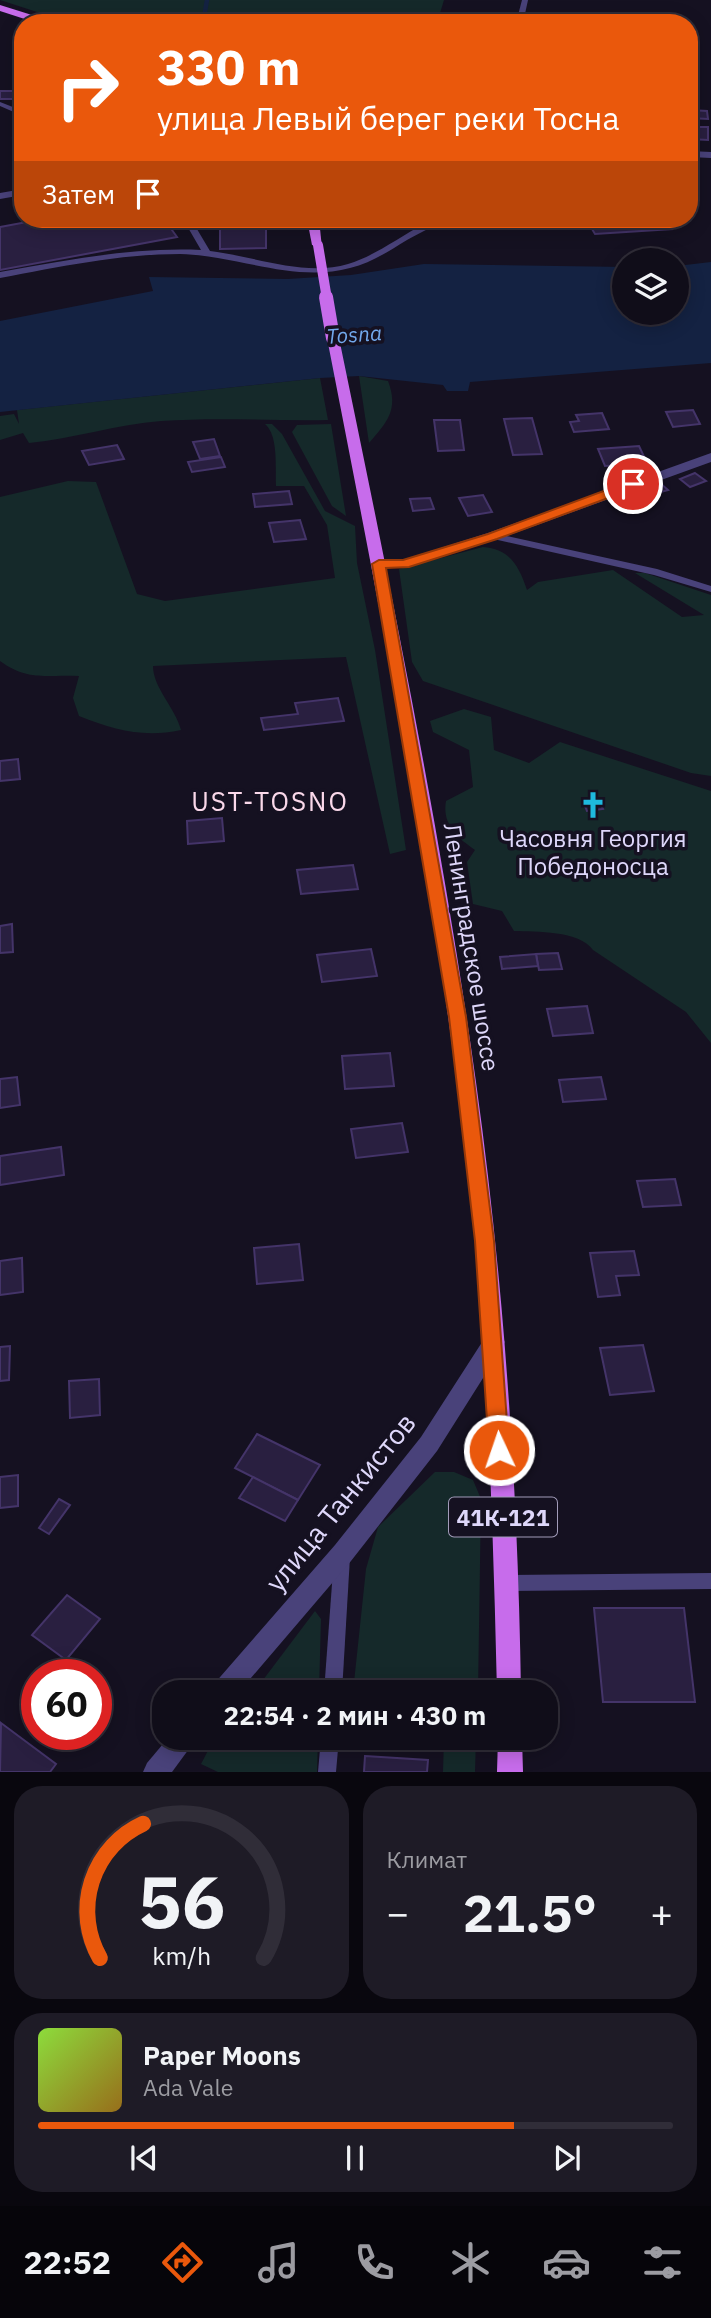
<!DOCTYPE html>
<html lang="ru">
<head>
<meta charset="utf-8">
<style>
	:root { --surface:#100d19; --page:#1e1b26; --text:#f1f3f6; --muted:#9c9ca2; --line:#302d38; --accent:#ea580c }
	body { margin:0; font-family:"IBM Plex Sans",sans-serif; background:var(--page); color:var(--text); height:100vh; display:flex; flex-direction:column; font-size:26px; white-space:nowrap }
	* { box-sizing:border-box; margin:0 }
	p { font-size:23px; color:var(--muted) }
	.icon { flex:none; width:38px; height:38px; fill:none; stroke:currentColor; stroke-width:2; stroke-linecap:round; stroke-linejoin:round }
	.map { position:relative; height:1772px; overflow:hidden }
	.details { display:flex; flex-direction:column; gap:14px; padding:14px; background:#09070e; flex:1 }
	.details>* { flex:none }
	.top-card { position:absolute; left:14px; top:14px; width:684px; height:214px; border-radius:28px; box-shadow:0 4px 18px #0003,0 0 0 2px var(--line); background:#ea580c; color:#fff; overflow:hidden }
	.buttons { position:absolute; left:612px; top:248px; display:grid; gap:14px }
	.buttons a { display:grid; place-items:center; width:77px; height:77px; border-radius:50%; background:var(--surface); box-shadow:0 4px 18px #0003,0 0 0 2px var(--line); font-size:35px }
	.speed { position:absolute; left:21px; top:1659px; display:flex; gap:14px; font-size:35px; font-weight:700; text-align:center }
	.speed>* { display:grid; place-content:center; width:91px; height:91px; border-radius:50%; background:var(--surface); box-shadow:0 4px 18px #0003,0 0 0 2px var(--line); line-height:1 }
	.speed .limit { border:10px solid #d22; background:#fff; color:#111 }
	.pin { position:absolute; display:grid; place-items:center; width:60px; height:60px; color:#fff; margin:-30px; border:4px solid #fff; border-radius:50%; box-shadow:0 2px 7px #0007 }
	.me { position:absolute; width:77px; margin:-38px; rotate:357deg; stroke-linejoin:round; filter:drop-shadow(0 0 5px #0008) }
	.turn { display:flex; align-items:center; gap:24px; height:147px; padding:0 28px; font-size:32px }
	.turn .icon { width:91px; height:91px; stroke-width:2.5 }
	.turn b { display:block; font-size:49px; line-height:60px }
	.then { display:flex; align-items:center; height:66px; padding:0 28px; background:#0003; gap:14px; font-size:26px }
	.big { font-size:52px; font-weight:700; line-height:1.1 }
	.details .tile { flex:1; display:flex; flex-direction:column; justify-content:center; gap:10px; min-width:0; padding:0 24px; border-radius:28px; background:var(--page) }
	.details .dial { align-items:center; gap:0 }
	.dial svg { height:182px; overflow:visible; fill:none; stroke:var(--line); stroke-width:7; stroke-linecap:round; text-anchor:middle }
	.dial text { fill:var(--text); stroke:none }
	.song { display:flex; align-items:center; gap:21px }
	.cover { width:84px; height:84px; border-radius:10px; background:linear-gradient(135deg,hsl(90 70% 55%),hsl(40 70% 35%)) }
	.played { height:7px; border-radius:4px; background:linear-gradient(90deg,var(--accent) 75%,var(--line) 75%) }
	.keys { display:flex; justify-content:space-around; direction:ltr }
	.heat { display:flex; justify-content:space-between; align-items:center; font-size:38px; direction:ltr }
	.details .tiles { flex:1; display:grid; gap:14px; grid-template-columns:1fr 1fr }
	.tile:last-child { grid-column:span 2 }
	.trip { position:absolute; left:152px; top:1680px; width:406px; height:70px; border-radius:28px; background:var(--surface); box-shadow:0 4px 18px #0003,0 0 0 2px var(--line); font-weight:700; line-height:70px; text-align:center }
	.tab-bar { display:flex; height:112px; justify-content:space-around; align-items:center; background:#06050a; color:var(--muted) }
	.tab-bar .icon { width:49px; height:49px }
	.tab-bar .on { color:var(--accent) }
	.tab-bar b { font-size:32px; color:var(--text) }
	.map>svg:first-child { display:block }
</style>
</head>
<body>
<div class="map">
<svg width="711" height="1772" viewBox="0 0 711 1772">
	<rect width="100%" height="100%" fill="#151121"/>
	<g fill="#15292a">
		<path d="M0,0h444l-7,23h-366z"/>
		<path d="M359,376l29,5c11,29 -1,41 -19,62z"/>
		<path d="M320,378l8,42c-56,1 -111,-3 -167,1 -44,3 -88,18 -132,22l-6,-10 -23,7v-24l14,-2 5,10 -2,-14z"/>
		<path d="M265,424h7l10,10 43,77 30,15 2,37 18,87 31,200 -16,4 -44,-197 -193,9c0,22 22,41 28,64 -38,8 -66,0 -102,-14l-6,-18 6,-22c-33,-2 -50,6 -79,-15v-164l68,-16 28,1 41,112 28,7 170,-23 -8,-53 -23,-39h-28c-1,-17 3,-50 -11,-62z"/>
		<path d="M331,424l15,92 -14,-10 -40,-74 5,-7z"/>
		<path d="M483,547c27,2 36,19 44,43l11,-8 75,-12 69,47 22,-2 -69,-42h10l66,22v181l-20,-3 -268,-92 -11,-19 -13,-93z"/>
		<path d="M464,709l27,8 3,33 35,13 31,-21 151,49v252l-25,-31 -93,-62c-14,-20 -57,-18 -79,-19l-12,-20 -29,-7 -6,-42 8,-12c-19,-13 -33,-26 -29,-49l27,-14 -4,-37 -36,-18 -3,-11z"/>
		<path d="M435,1472h19l19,8 8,19 -3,193h-33l-1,-3 -91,3 13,-123 12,-42z"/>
		<path d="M315,1611l6,8 -2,73h-51l-8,-8z"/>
		<path d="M234,1738l37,2 47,-2 -1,34h-99l-17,-8 12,-23z"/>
		<path d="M444,1738h32l-1,34h-32z"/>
	</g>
	<path fill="#142242" d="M711,262v101l-241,19 -2,9h-21l-4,-6 -84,-9 -39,2 -320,34v-91l153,-30 -4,-14 139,2 63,-4 73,-11 201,3v46h52v-47z"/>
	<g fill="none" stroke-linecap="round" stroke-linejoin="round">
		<g stroke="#142242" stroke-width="4.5">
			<path d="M203,23l4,-23"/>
			<path d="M22,120l-8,18 9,32"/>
		</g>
	</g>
	<g fill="#291f40" stroke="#443469" stroke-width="2">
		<path d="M0,91h17l-2,8h-15z"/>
		<path d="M690,110l17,1 1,8 -18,-1z"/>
		<path d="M690,127h18v13l-18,-1z"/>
		<path d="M43,219h121l13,18 -177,33v-43z"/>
		<path d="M220,219h46v29l-46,1z"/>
		<path d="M666,219l6,10 -77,5 -6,-10z"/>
		<path d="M693,410l7,14 -27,3 -7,-15z"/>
		<path d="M602,413l7,16 -35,3 -4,-10 9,-1 -3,-6z"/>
		<path d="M532,418l10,36 -29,1 -9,-36z"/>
		<path d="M434,420h26l4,30 -26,1z"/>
		<path d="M214,439l6,17 -20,3 -7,-17z"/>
		<path d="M117,445l7,14 -35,6 -7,-14z"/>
		<path d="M639,446l8,17 -42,3 -7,-17z"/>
		<path d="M221,457l4,10 -33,5 -4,-10z"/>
		<path d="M695,473l11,8 -16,6 -10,-8z"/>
		<path d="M660,483l8,7 -32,9 -7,-7z"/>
		<path d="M289,491l3,13 -37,3 -2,-13z"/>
		<path d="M483,495l9,17 -24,4 -9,-18z"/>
		<path d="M430,498l4,11 -21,2 -3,-12z"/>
		<path d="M300,520l6,19 -32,3 -5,-19z"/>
		<path d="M338,698l6,23 -80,9 -3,-12 37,-4 -3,-11z"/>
		<path d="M18,759l2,20 -20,2v-20z"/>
		<path d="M598,799l5,10 -16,2 -4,-10z"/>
		<path d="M222,818l2,23 -36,3 -1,-23z"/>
		<path d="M353,865l5,24 -57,5 -4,-24z"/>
		<path d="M12,924l1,28 -13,1v-27z"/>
		<path d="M371,949l6,27 -55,6 -5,-27z"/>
		<path d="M558,953l4,16 -23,1 -3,-16z"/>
		<path d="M536,954l2,12 -36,3 -2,-12z"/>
		<path d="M587,1006l6,27 -40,3 -6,-27z"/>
		<path d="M390,1053l4,33 -49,3 -3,-33z"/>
		<path d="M17,1077l3,28 -20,3v-29z"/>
		<path d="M601,1077l5,22 -43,3 -4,-22z"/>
		<path d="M402,1123l6,29 -52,6 -5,-29z"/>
		<path d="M61,1147l3,28 -64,10v-29z"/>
		<path d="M675,1179l6,26 -38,2 -6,-26z"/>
		<path d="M299,1244l4,36 -46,4 -3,-36z"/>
		<path d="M634,1251l5,24 -23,1 4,19 -22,2 -8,-44z"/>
		<path d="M22,1258l1,34 -23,3v-34z"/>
		<path d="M643,1345l11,46 -44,4 -10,-47z"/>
		<path d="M10,1346l-1,34 -9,1v-34z"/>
		<path d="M99,1379l1,36 -30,3 -1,-37z"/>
		<path d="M257,1434l63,31 -22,35 -63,-32z"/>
		<path d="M18,1475v31l-18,2v-31z"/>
		<path d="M253,1477l45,23 -13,21 -46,-23z"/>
		<path d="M59,1499l11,6 -21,29 -10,-6z"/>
		<path d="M67,1595l33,24 -34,41 -34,-25z"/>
		<path d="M594,1608h90l11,94h-92z"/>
		<path d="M1,1723l55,41 -6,8h-50z"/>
		<path d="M365,1756l63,4 -1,12h-63z"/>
	</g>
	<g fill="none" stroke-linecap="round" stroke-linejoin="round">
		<g fill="#49427a" fill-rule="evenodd">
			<path d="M522,0h6l-5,23h-7z"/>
			<path d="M0,102l23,9v5l-23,-10z"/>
			<path d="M690,197l9,1 1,2 -4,2 -6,-1z"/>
			<path d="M183,219h8l19,32c44,5 94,26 138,13 27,-8 51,-27 76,-40l10,-5h10c-11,8 -25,14 -37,21 -18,11 -36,23 -57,28 -56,15 -114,-13 -170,-14 -61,0 -121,13 -180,24v-6c67,-12 133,-25 201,-22z"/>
			<path d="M493,533l164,36 54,17v6l-57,-17 -165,-37v-4z"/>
			<path d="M342,1549l6,3 2,5 -8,135h-18l10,-135 2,-5z"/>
			<path d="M711,1573v16l-205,2 -6,-3 -2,-5 2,-5 6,-3z"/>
			<path d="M321,1738h18l-3,34h-18z"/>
		</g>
		<g fill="#49427a" fill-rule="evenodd">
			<path d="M690,151l21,1v6l-21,-1z"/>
			<path d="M23,189v6l-23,4v-6z"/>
			<path d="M711,453v9l-213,77 -89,28 -30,1 -7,-4 7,-4h24l85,-27z"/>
			<path d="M494,1333l8,3 3,6 -3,6 -65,103 -86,110 -112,131h-28l3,-8 121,-139 86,-108 65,-101z"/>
			<path d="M168,1738h29l-25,34h-29l4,-9z"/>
		</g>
		<g fill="#c76ceb" fill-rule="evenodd">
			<path d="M0,5l51,16 2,2h-16l-37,-12z"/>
			<path d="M307,219h12l3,29 -10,-3z"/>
			<path d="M333,334l6,4c51,247 102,494 137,744 28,202 42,407 45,610h-24c-4,-167 -9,-334 -27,-501 -31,-287 -88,-570 -143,-853z"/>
			<path d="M498,1738h24l1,34h-26z"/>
		</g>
		<path stroke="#c76ceb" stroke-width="10" d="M318,245l9,54"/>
		<path stroke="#c76ceb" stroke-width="14" d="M326,297l7,41"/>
	</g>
	<path fill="#ea580c" stroke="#983908" stroke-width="2" d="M633,480l5,2v5l-141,52 -88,28 -23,1 80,449 28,224 15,209 -2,6 -8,3 -7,-3 -3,-6 -14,-209 -26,-224 -77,-453 7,-4h24l85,-26z"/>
	<defs>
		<symbol id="church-bare" viewBox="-9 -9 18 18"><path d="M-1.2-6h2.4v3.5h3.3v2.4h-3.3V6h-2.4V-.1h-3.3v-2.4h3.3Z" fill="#1eb9de" stroke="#151121" stroke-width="2.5" paint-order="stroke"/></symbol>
	</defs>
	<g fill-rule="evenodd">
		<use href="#church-bare" x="574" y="786" width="38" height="38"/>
	</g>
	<g text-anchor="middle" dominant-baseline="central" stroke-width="7" stroke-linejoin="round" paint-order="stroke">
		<g font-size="21" font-style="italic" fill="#72a8ec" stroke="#151121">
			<text transform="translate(354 334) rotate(-4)">Tosna</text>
		</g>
		<rect fill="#151121" stroke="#a29cb9" stroke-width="2" x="449" y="1497.5" width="108" height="39" rx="5"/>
		<g font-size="23" font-weight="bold" fill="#ded7fa">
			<text x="503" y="1517">41К-121</text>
		</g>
		<g font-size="24" fill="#ded7fa" stroke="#151121">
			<text x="593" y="838">Часовня Георгия<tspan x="593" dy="28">Победоносца</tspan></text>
		</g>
		<g font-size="24" fill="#ded7fa" stroke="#151121">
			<text transform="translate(472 947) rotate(81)">Ленинградское шоссе</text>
		</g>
		<g font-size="26" letter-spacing="2" fill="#fad8ea" stroke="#151121">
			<text x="270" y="801">UST-TOSNO</text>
		</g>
		<g font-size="28" fill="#ded7fa" stroke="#151121">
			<text transform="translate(340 1502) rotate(-51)">улица Танкистов</text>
		</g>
	</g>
</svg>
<div class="buttons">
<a><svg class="icon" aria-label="layers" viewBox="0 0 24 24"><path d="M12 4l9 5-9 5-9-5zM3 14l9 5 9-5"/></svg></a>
</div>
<div class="speed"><div class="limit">60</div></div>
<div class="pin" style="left:633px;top:484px;background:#d93025"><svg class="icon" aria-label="arrive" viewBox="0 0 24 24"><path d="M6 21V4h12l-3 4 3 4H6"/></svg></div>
<svg class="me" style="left:499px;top:1450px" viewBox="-20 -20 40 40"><circle r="17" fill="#ea580c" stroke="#fff" stroke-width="3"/><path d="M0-11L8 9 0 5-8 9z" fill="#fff"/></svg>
<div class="trip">22:54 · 2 мин · 430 m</div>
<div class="top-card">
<div class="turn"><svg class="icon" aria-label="right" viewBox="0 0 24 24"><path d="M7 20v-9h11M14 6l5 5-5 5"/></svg><div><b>330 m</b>улица Левый берег реки Тосна</div></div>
<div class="then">Затем<svg class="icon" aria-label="arrive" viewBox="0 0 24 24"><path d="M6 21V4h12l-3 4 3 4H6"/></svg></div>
</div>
</div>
<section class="details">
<div class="tiles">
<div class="tile dial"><svg viewBox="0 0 100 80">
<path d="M14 69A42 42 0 1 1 86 69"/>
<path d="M14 69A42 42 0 0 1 33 10" stroke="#ea580c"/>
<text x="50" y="56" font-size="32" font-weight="700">56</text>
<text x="50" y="72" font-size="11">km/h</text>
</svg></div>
<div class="tile"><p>Климат</p>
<div class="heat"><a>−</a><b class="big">21.5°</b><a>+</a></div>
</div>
<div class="tile">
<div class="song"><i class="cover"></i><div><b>Paper Moons</b><p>Ada Vale</p></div></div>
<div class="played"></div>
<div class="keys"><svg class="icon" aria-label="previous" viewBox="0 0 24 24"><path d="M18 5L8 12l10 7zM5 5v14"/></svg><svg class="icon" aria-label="pause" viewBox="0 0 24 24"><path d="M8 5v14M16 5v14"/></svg><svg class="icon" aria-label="next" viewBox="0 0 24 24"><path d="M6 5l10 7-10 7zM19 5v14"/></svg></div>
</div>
</div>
</section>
<nav class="tab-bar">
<b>22:52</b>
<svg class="icon on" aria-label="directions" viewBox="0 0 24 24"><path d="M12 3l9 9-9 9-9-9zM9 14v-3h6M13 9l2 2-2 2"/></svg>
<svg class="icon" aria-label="music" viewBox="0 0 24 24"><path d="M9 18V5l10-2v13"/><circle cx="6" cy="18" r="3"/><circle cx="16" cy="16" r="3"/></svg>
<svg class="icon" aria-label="phone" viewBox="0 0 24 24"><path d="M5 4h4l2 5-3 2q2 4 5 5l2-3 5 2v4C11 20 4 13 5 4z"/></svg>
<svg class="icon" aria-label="climate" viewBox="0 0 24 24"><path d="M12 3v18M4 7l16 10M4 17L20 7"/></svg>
<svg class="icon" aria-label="car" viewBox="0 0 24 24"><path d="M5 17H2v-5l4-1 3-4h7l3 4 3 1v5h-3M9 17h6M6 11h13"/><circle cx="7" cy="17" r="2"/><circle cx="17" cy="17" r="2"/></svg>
<svg class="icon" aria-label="filters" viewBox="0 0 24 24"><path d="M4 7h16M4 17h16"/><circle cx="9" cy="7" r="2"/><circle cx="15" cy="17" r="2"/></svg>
</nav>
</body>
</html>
